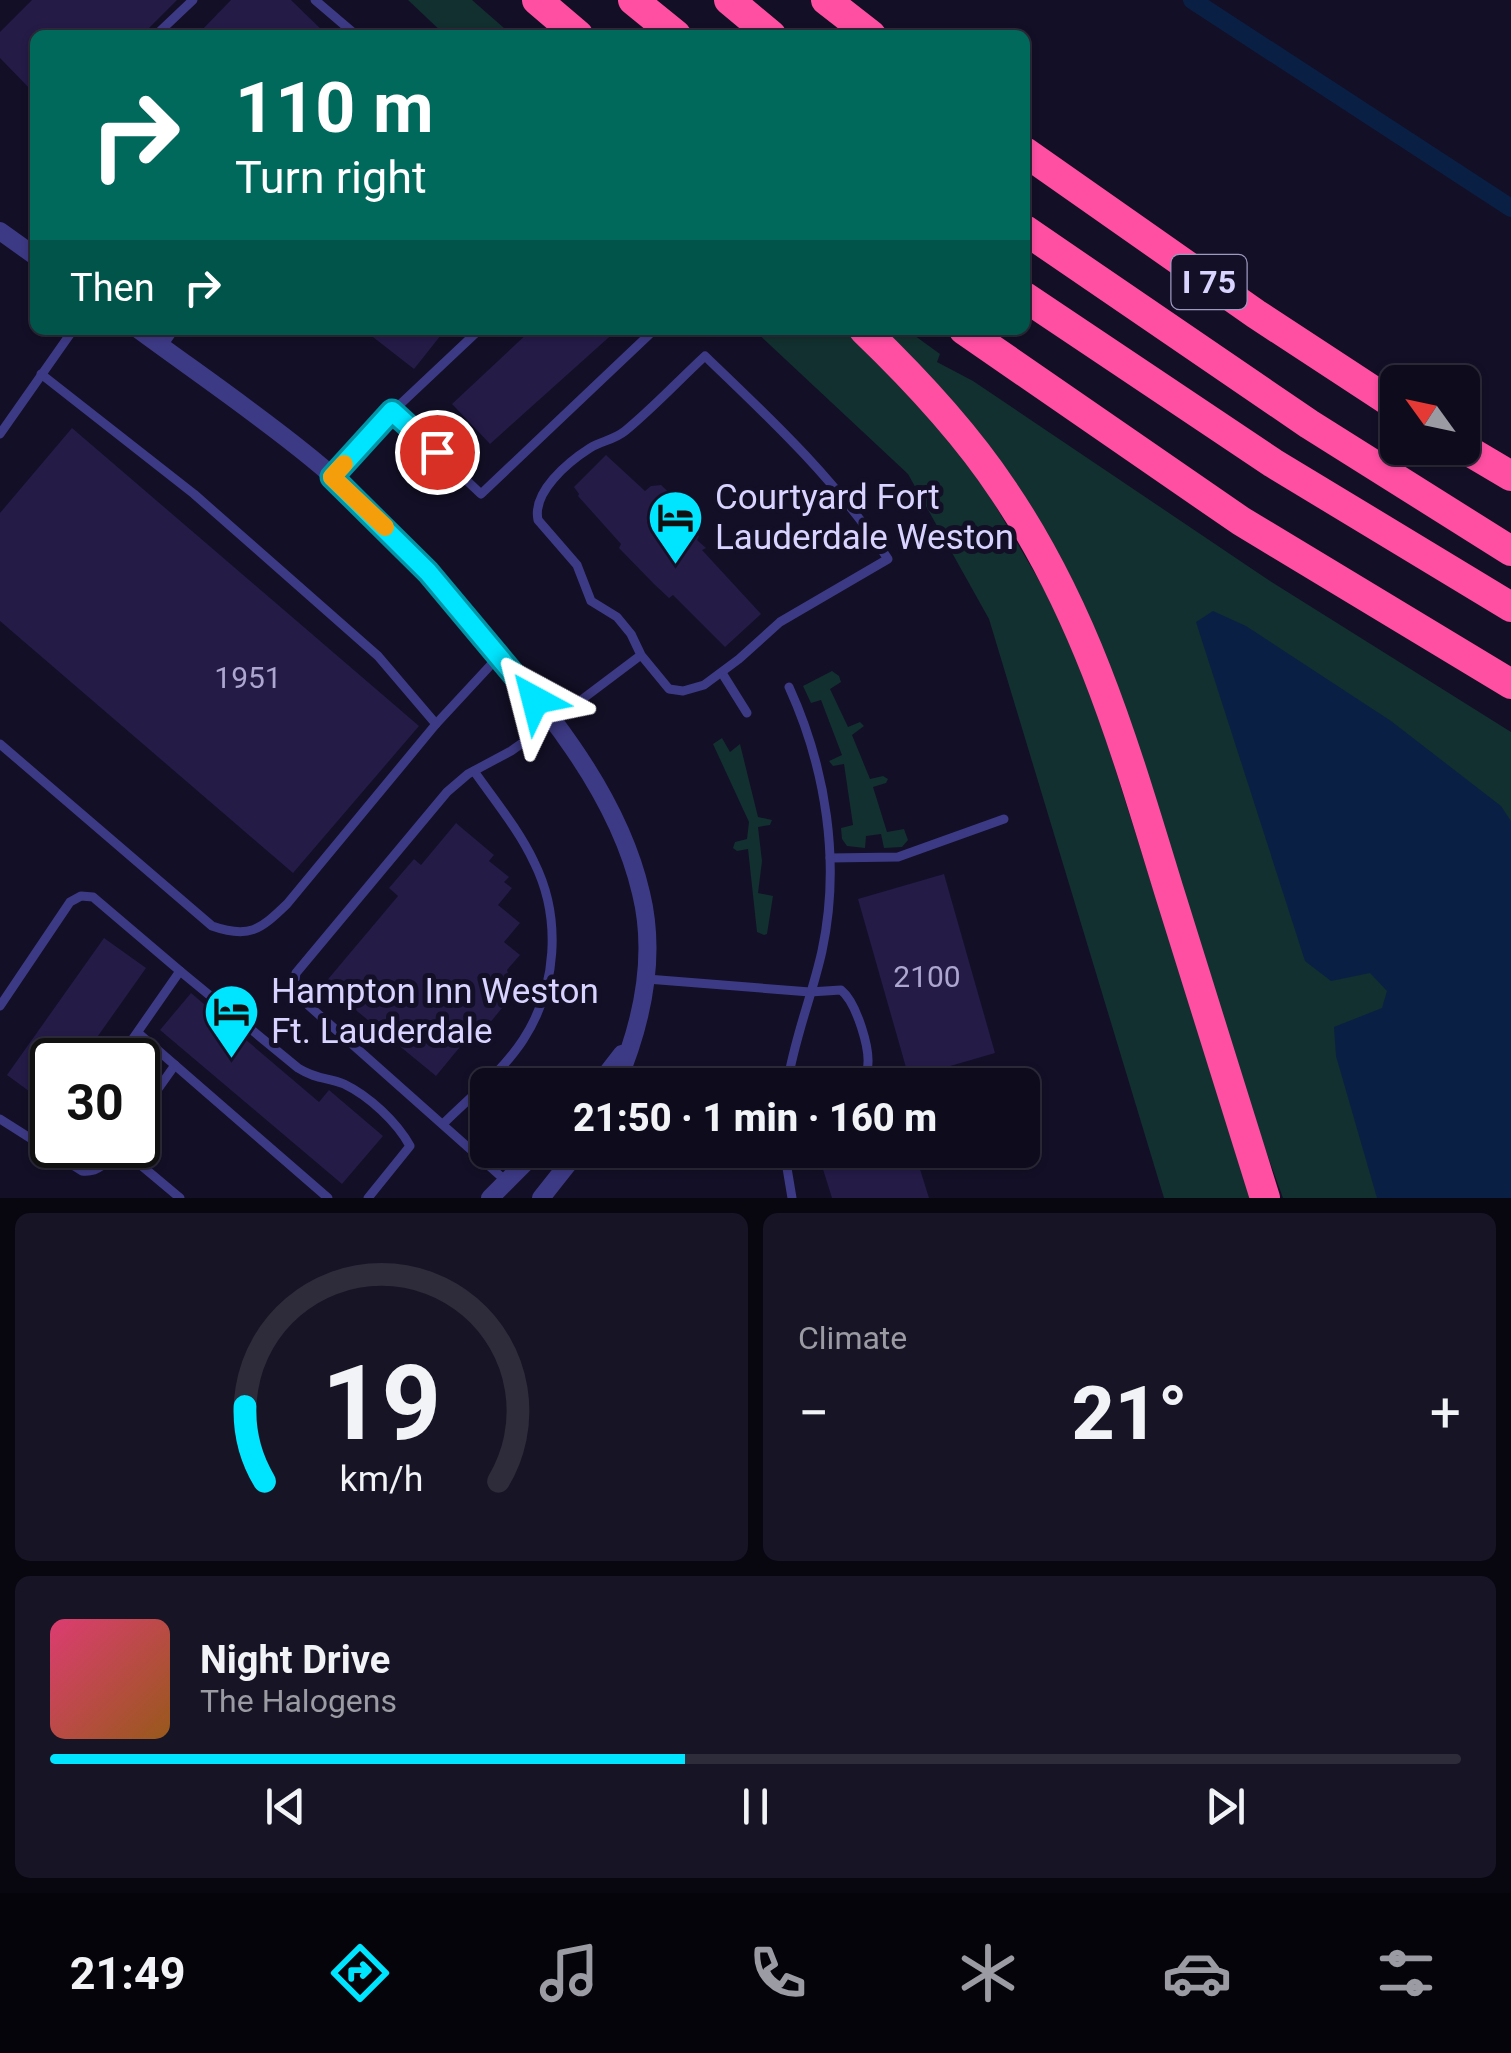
<!DOCTYPE html>
<html lang="en">
<head>
<meta charset="utf-8">
<style>
	:root { --surface:#0e0b1c; --page:#171425; --text:#f1f3f6; --muted:#9b9ba3; --line:#2e2b3b; --accent:#00e5ff }
	body { margin:0; font-family:Roboto,sans-serif; background:var(--page); color:var(--text); height:100vh; display:flex; flex-direction:column; font-size:38px; white-space:nowrap }
	* { box-sizing:border-box; margin:0 }
	p { font-size:32px; color:var(--muted) }
	.icon { flex:none; width:55px; height:55px; fill:none; stroke:currentColor; stroke-width:2; stroke-linecap:round; stroke-linejoin:round }
	.map { position:relative; height:1198px; overflow:hidden }
	.details { display:flex; flex-direction:column; gap:15px; padding:15px; background:#08060f; flex:1 }
	.details>* { flex:none }
	.banner { position:absolute; left:30px; top:30px; width:1000px; height:305px; border-radius:15px; box-shadow:0 2px 8px #0004,0 0 0 2px var(--line); background:#00695c; color:#fff; overflow:hidden }
	.needle { width:65px; rotate:303deg }
	.buttons { position:absolute; left:1380px; top:365px; display:grid; gap:20px }
	.buttons a { display:grid; place-items:center; width:100px; height:100px; border-radius:15px; background:var(--surface); box-shadow:0 2px 8px #0004,0 0 0 2px var(--line); font-size:50px }
	.speed { position:absolute; left:30px; top:1038px; display:flex; gap:20px; font-size:50px; font-weight:700; text-align:center }
	.speed>* { display:grid; place-content:center; width:130px; height:130px; border-radius:50%; background:var(--surface); box-shadow:0 2px 8px #0004,0 0 0 2px var(--line); line-height:1 }
	.speed .limit { border:5px solid #111; border-radius:15px; background:#fff; color:#111 }
	.pin { position:absolute; display:grid; place-items:center; width:85px; height:85px; color:#fff; margin:-42px; border:5px solid #fff; border-radius:50%; box-shadow:0 2px 10px #0007 }
	.me { position:absolute; width:110px; margin:-55px; rotate:322deg; stroke-linejoin:round; filter:drop-shadow(0 0 8px #0008) }
	.turn { display:flex; align-items:center; gap:35px; height:210px; padding:0 40px; font-size:45px }
	.turn .icon { width:130px; height:130px; stroke-width:2.5 }
	.turn b { display:block; font-size:70px; line-height:85px }
	.then { display:flex; align-items:center; height:95px; padding:0 40px; background:#0003; gap:20px; font-size:38px }
	.big { font-size:75px; font-weight:800; line-height:1.1 }
	.details .widget { flex:1; display:flex; flex-direction:column; justify-content:center; gap:15px; min-width:0; padding:0 35px; border-radius:15px; background:var(--page) }
	.details .dial { align-items:center; gap:0 }
	.dial svg { height:260px; overflow:visible; fill:none; stroke:var(--line); stroke-width:7; stroke-linecap:round; text-anchor:middle }
	.dial text { fill:var(--text); stroke:none }
	.song { display:flex; align-items:center; gap:30px }
	.cover { width:120px; height:120px; border-radius:15px; background:linear-gradient(135deg,hsl(340 70% 55%),hsl(30 70% 35%)) }
	.played { height:10px; border-radius:5px; background:linear-gradient(90deg,var(--accent) 45%,var(--line) 45%) }
	.keys { display:flex; justify-content:space-around; direction:ltr }
	.heat { display:flex; justify-content:space-between; align-items:center; font-size:55px; direction:ltr }
	.details .tiles { flex:1; display:grid; gap:15px; grid-template-columns:1fr 1fr }
	.widget:last-child { grid-column:span 2 }
	.trip { position:absolute; left:470px; top:1068px; width:570px; height:100px; border-radius:15px; background:var(--surface); box-shadow:0 2px 8px #0004,0 0 0 2px var(--line); font-weight:800; line-height:100px; text-align:center }
	.menu { display:flex; height:160px; justify-content:space-around; align-items:center; background:#06040b; color:var(--muted) }
	.menu .icon { width:70px; height:70px }
	.menu .current { color:var(--accent) }
	.menu b { font-size:45px; color:var(--text) }
	.map>svg:first-child { display:block }
</style>
</head>
<body>
<div class="map">
<svg width="1511" height="1198" viewBox="0 0 1511 1198">
	<rect width="100%" height="100%" fill="#130f26"/>
	<g fill="#12302f">
		<path d="M408,0h64l40,35h-67z"/>
		<path d="M754,330h97l103,105 121,207 176,556h-87l-175,-579 -81,-145z"/>
		<path d="M879,330h28l33,24 -3,8 36,19 294,198 244,153v466h-228l-83,-229 -93,-299z"/>
		<path d="M832,671l7,5 2,6 -11,7 18,38 12,-5 4,4 -12,9 18,44 13,-3 5,3 -2,4 -13,4 14,45 17,-3 4,11 -6,7 -18,1 -3,-14 -15,2 -1,12 -18,-2 -5,-7 -1,-11 12,-3 -9,-61 -11,2 -4,-5 13,-6 -21,-55 -10,3 -8,-17z"/>
		<path d="M722,738l8,14 10,-8 18,73 14,3 -2,5 -12,2 4,34 -4,32 15,3 -6,38 -3,1 -7,-3 -9,-83 -11,2 -4,-3 2,-6 12,-3 2,-17 -36,-78z"/>
	</g>
	<path fill="#0a1f44" d="M1213,611l33,15 145,95 110,85 10,15v377h-134l-41,-142 -2,-29 48,-19 5,-17 -17,-18 -39,8 -26,-20 -109,-339z"/>
	<g fill="none" stroke-linecap="round" stroke-linejoin="round">
		<path stroke="#0a1f44" stroke-width="18" d="M1192,0l319,208"/>
	</g>
	<g fill="#241b47">
		<path d="M32,0h145l-35,35h-107v59l-35,-36v-26z"/>
		<path d="M231,0h60l36,35h-130z"/>
		<path d="M364,330h81l-31,39z"/>
		<path d="M531,330h86l-127,114 -38,-40z"/>
		<path d="M72,428l347,298 -126,147 -293,-252v-108z"/>
		<path d="M606,455l39,36 6,-5 10,-1 18,17 -1,13 21,21 -2,4 9,8 -4,2 59,64 -36,33 -52,-52 -4,3 -15,-14 -35,-36 2,-4 -43,-48 1,-2 -5,-7z"/>
		<path d="M456,823l38,32 -5,6 20,16 -5,5 8,6 -14,17 22,18 -16,19 16,13 -13,15 5,16 -1,11 -31,38 -6,-5 -38,46 -112,-92 74,-88 -9,-8 25,-29 7,6z"/>
		<path d="M944,874l51,179 -86,25 -51,-179z"/>
		<path d="M104,938l42,30 -65,92h-29v48l-45,-33z"/>
		<path d="M191,993l128,109 10,-12 54,46 -41,48 -182,-154z"/>
		<path d="M817,1150h97l15,48h-97z"/>
	</g>
	<g fill="none" stroke-linecap="round" stroke-linejoin="round">
		<g stroke="#3d3a85" stroke-width="9">
			<path d="M315,0l41,35"/>
			<path d="M156,35l37,-35"/>
			<path d="M162,347l12,-17"/>
			<path d="M41,374l153,120 184,162 58,68"/>
			<path d="M393,411l88,83 173,-164"/>
			<path d="M0,434l73,-104"/>
			<path d="M332,477l61,-66 86,-81"/>
			<path d="M722,673l25,40"/>
			<path d="M0,744l212,182c37,13 48,4 75,-22l149,-180 64,-69"/>
			<path d="M830,858l68,-1 106,-38"/>
			<path d="M180,971l118,97c19,12 30,9 46,16 25,12 53,38 66,62l-42,52"/>
			<path d="M647,979l163,13 31,-2c15,12 31,61 26,80 -1,3 -7,12 -9,15"/>
			<path d="M0,1006l70,-104 11,-6 12,1 87,74 -62,89"/>
			<path d="M138,1033l190,165"/>
			<path d="M787,1085c7,-46 25,-89 35,-134 19,-88 4,-183 -33,-264"/>
			<path d="M138,1117l37,-52"/>
			<path d="M0,1119l82,52c20,2 26,-12 36,-26"/>
			<path d="M443,1124c27,-27 59,-52 80,-84 34,-52 39,-122 11,-178 -15,-32 -39,-61 -60,-91"/>
			<path d="M118,1146l62,52"/>
			<path d="M784,1150l8,48"/>
			<path d="M506,1181l-207,-184 -5,-11 2,-13 151,-181 21,-18 43,-23 41,-29 89,-67 28,34 14,2 21,-6 35,-26 41,-37 108,-63c-51,-78 -116,-139 -183,-203 -27,25 -52,52 -80,75 -11,9 -24,10 -35,17 -22,14 -58,44 -52,72l39,45 14,36 26,16 14,17 10,21"/>
		</g>
		<g stroke="#3d3a85" stroke-width="18">
			<path d="M0,231l35,25"/>
			<path d="M139,330c57,42 116,82 171,127 56,45 106,102 154,157 71,81 152,171 177,279 16,65 1,131 -25,192"/>
			<path d="M598,1085l24,-31"/>
			<path d="M490,1198l48,-48"/>
			<path d="M541,1198l38,-48"/>
		</g>
		<g stroke="#ff4fa3" stroke-width="30">
			<path d="M537,0l41,35"/>
			<path d="M633,0l43,35"/>
			<path d="M729,0l42,35"/>
			<path d="M826,0l45,35"/>
			<path d="M1025,152l231,162 142,93"/>
			<path d="M1025,230l284,194 202,127"/>
			<path d="M1025,297l248,166 238,144"/>
			<path d="M864,330c51,49 100,101 139,160 85,125 123,261 167,404 31,102 63,203 95,304"/>
			<path d="M964,330l277,191 270,163"/>
			<path d="M1462,447l49,29"/>
		</g>
	</g>
	<g fill="none" stroke-linecap="round" stroke-linejoin="round">
		<defs>
			<path id="route" d="M437,452l-45,-41 -60,66 96,95 107,128"/>
		</defs>
		<use href="#route" stroke="#0095a6" stroke-width="25"/>
		<use href="#route" stroke="#00e5ff" stroke-width="18"/>
		<path stroke="#f59e0b" stroke-width="18" d="M344,464l-12,13 53,50"/>
	</g>
	<defs>
		<symbol id="hotel-pin" viewBox="-11 -11 22 30"><path d="M0 17L-7.5 6A9.5 9.5 0 1 1 7.5 6Z" fill="#00e5ff" stroke="#130f26"/><path d="M-6-4.5h1.5V1H6V5H4.5V3h-9V5H-6ZM-4 0a1.8 1.8 0 1 1 3.6 0ZM.5 0V-2.5h3Q6-2.5 6 0Z" fill="#111"/></symbol>
	</defs>
	<g fill-rule="evenodd">
		<use href="#hotel-pin" x="644" y="486" width="63" height="86"/>
		<use href="#hotel-pin" x="200" y="980" width="63" height="86"/>
	</g>
	<g text-anchor="middle" dominant-baseline="central" stroke-width="10" stroke-linejoin="round" paint-order="stroke">
		<g font-size="30" fill="#aca6d1">
			<text x="248" y="677">1951</text>
			<text x="927" y="976">2100</text>
		</g>
		<rect fill="#130f26" stroke="#9e99be" stroke-width="2.5" x="1171.5" y="255" width="75" height="54" rx="8"/>
		<g font-size="32" font-weight="bold" fill="#d9d4ff">
			<text x="1209" y="282">I 75</text>
		</g>
		<g font-size="35" fill="#d9d4ff" stroke="#130f26" text-anchor="start">
			<text x="715" y="497">Courtyard Fort<tspan x="715" dy="40">Lauderdale Weston</tspan></text>
			<text x="271" y="991">Hampton Inn Weston<tspan x="271" dy="40">Ft. Lauderdale</tspan></text>
		</g>
	</g>
</svg>
<div class="buttons">
<a><svg class="needle" viewBox="-14 -14 28 28"><path d="M0-13l5 13h-10z" fill="#e53935"/><path d="M0 13l5-13h-10z" fill="#9b9ba3"/></svg></a>
</div>
<div class="speed"><div class="limit">30</div></div>
<div class="pin" style="left:437px;top:452px;background:#d93025"><svg class="icon" aria-label="arrive" viewBox="0 0 24 24"><path d="M6 21V4h12l-3 4 3 4H6"/></svg></div>
<svg class="me" style="left:535px;top:700px" viewBox="-20 -20 40 40"><path d="M0-17L14 15 0 8-14 15z" fill="#00e5ff" stroke="#fff" stroke-width="4"/></svg>
<div class="trip">21:50 · 1 min · 160 m</div>
<div class="banner">
<div class="turn"><svg class="icon" aria-label="right" viewBox="0 0 24 24"><path d="M7 20v-9h11M14 6l5 5-5 5"/></svg><div><b>110 m</b>Turn right</div></div>
<div class="then">Then<svg class="icon" aria-label="right" viewBox="0 0 24 24"><path d="M7 20v-9h11M14 6l5 5-5 5"/></svg></div>
</div>
</div>
<section class="details">
<div class="tiles">
<div class="widget dial"><svg viewBox="0 0 100 80">
<path d="M14 69A42 42 0 1 1 86 69"/>
<path d="M14 69A42 42 0 0 1 8 46" stroke="#00e5ff"/>
<text x="50" y="56" font-size="32" font-weight="700">19</text>
<text x="50" y="72" font-size="11">km/h</text>
</svg></div>
<div class="widget"><p>Climate</p>
<div class="heat"><a>−</a><b class="big">21°</b><a>+</a></div>
</div>
<div class="widget">
<div class="song"><i class="cover"></i><div><b>Night Drive</b><p>The Halogens</p></div></div>
<div class="played"></div>
<div class="keys"><svg class="icon" aria-label="previous" viewBox="0 0 24 24"><path d="M18 5L8 12l10 7zM5 5v14"/></svg><svg class="icon" aria-label="pause" viewBox="0 0 24 24"><path d="M8 5v14M16 5v14"/></svg><svg class="icon" aria-label="next" viewBox="0 0 24 24"><path d="M6 5l10 7-10 7zM19 5v14"/></svg></div>
</div>
</div>
</section>
<nav class="menu">
<b>21:49</b>
<svg class="icon current" aria-label="directions" viewBox="0 0 24 24"><path d="M12 3l9 9-9 9-9-9zM9 14v-3h6M13 9l2 2-2 2"/></svg>
<svg class="icon" aria-label="music" viewBox="0 0 24 24"><path d="M9 18V5l10-2v13"/><circle cx="6" cy="18" r="3"/><circle cx="16" cy="16" r="3"/></svg>
<svg class="icon" aria-label="phone" viewBox="0 0 24 24"><path d="M5 4h4l2 5-3 2q2 4 5 5l2-3 5 2v4C11 20 4 13 5 4z"/></svg>
<svg class="icon" aria-label="climate" viewBox="0 0 24 24"><path d="M12 3v18M4 7l16 10M4 17L20 7"/></svg>
<svg class="icon" aria-label="car" viewBox="0 0 24 24"><path d="M5 17H2v-5l4-1 3-4h7l3 4 3 1v5h-3M9 17h6M6 11h13"/><circle cx="7" cy="17" r="2"/><circle cx="17" cy="17" r="2"/></svg>
<svg class="icon" aria-label="filters" viewBox="0 0 24 24"><path d="M4 7h16M4 17h16"/><circle cx="9" cy="7" r="2"/><circle cx="15" cy="17" r="2"/></svg>
</nav>
</body>
</html>
